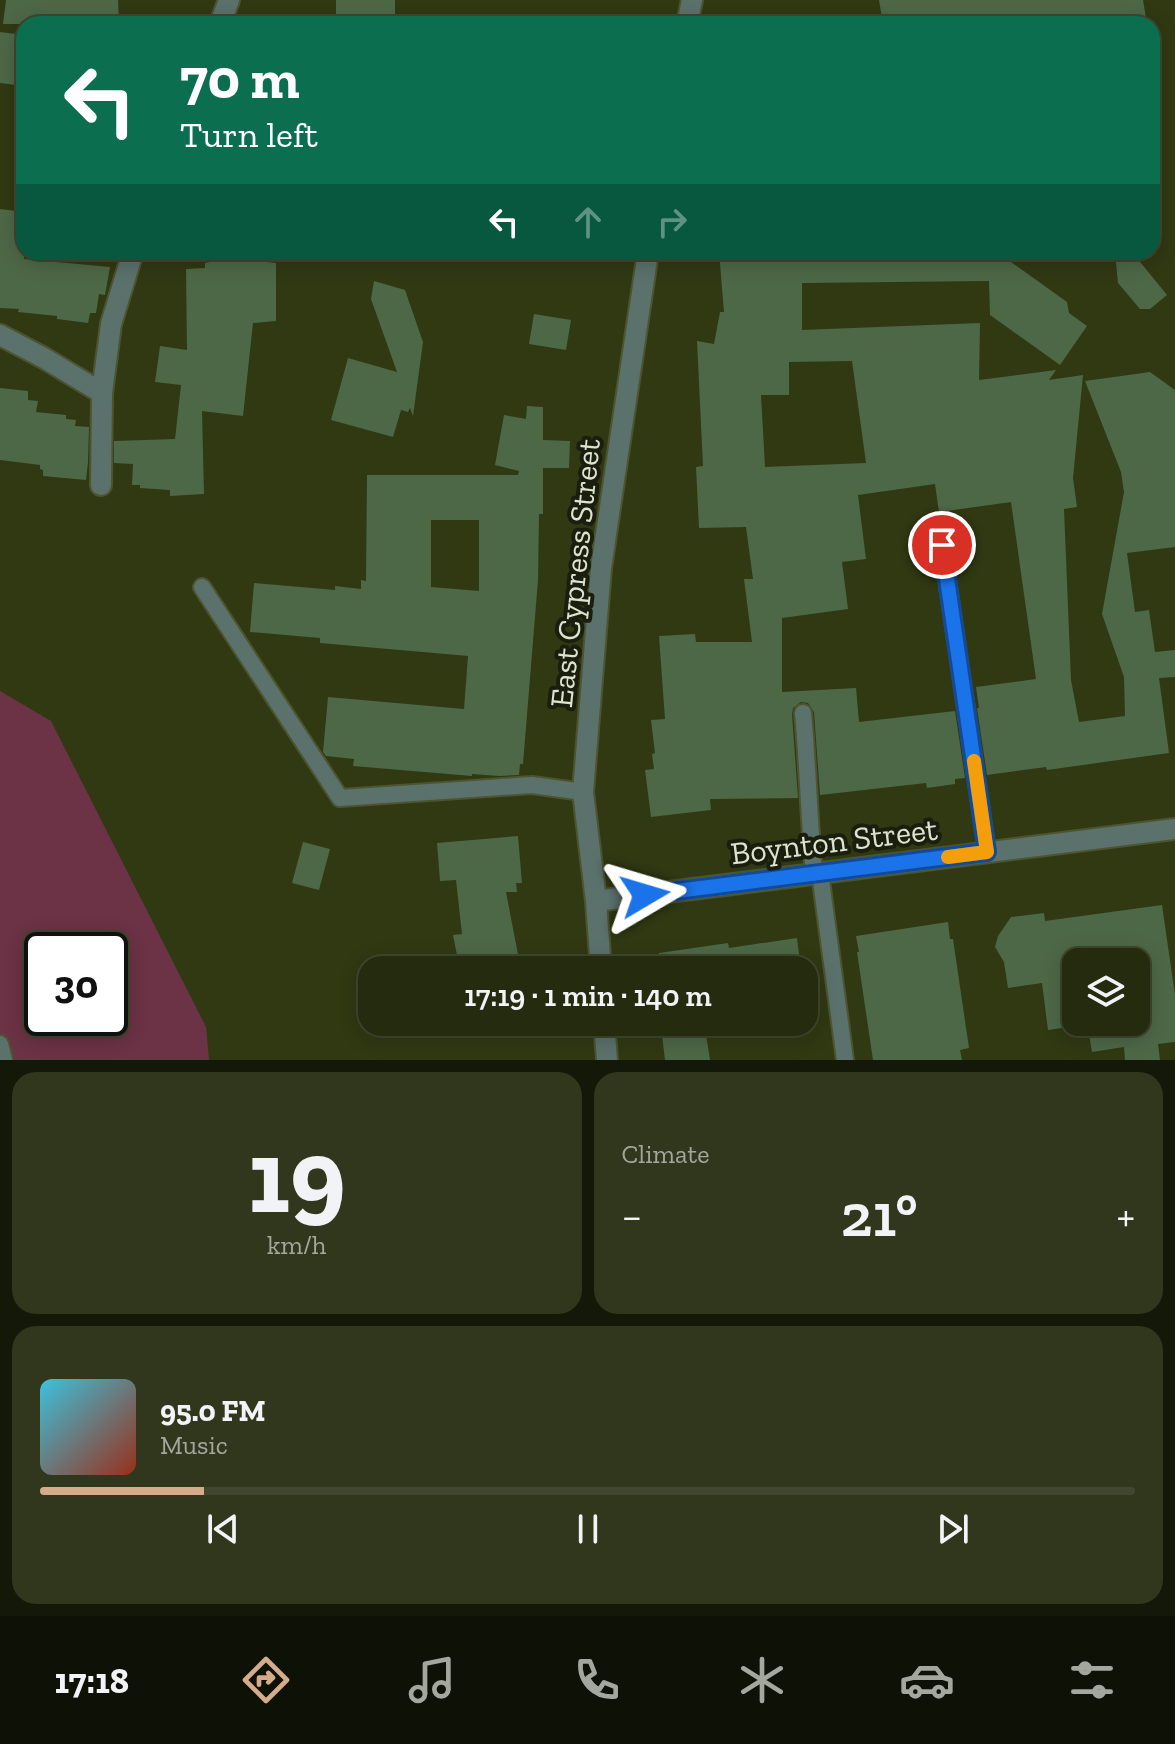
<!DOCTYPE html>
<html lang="en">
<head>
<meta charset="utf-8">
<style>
	:root { --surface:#242b0e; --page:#30371c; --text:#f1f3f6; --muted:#a3a79e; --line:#41472e; --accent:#d6ab8b }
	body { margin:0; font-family:"Zilla Slab",serif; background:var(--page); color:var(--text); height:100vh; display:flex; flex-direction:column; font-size:30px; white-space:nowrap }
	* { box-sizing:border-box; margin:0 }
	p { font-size:26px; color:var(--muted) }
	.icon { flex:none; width:44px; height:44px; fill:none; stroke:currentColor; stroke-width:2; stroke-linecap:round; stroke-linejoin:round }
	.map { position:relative; height:1060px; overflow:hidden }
	.panel { display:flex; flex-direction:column; gap:12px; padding:12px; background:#141808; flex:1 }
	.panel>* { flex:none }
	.top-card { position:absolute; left:16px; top:16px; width:1144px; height:244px; border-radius:24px; box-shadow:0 4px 20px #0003,0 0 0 2px var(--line); background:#0b6e4f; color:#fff; overflow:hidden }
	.fabs { position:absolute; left:1062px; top:948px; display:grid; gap:16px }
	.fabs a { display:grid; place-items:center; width:88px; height:88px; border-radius:16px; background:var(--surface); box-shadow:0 4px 20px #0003,0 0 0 2px var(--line); font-size:40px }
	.speed { position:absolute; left:24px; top:932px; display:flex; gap:16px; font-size:40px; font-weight:700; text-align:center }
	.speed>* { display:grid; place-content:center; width:104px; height:104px; border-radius:50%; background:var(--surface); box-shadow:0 4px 20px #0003,0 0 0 2px var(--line); line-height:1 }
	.speed .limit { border:4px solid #111; border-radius:12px; background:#fff; color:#111 }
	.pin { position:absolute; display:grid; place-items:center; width:68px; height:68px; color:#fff; margin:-34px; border:4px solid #fff; border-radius:50%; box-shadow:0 2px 8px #0007 }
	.me { position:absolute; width:88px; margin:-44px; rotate:83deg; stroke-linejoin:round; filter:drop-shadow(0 0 6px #0008) }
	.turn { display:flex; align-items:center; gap:28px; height:168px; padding:0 32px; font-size:36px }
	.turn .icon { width:104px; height:104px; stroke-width:2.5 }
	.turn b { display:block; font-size:56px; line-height:68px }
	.lanes { display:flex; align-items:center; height:76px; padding:0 32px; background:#0003; justify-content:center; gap:40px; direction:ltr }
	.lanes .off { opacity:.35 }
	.big { font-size:60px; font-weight:600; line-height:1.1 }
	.panel .widget { flex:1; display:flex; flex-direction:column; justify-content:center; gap:12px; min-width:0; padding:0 28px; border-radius:24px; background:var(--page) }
	.panel .dial { align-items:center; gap:0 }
	.dial b { font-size:104px; line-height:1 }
	.song { display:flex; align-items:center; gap:24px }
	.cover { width:96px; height:96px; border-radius:12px; background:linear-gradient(135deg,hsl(190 70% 55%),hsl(10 70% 35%)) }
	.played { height:8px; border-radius:4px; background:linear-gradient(90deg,var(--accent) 15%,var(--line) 15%) }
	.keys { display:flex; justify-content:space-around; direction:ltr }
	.heat { display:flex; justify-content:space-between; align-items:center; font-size:44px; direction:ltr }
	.panel .tiles { flex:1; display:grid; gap:12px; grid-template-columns:1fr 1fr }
	.widget:last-child { grid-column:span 2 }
	.trip { position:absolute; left:358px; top:956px; width:460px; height:80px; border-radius:24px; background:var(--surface); box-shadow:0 4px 20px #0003,0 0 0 2px var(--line); font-weight:600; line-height:80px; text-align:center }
	.tab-bar { display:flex; height:128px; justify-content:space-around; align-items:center; background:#0e1106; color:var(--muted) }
	.tab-bar .icon { width:56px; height:56px }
	.tab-bar .active { color:var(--accent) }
	.tab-bar b { font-size:36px; color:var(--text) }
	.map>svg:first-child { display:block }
</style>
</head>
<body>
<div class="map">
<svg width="1175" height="1060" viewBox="0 0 1175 1060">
	<rect width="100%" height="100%" fill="#303912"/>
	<path fill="#6c3246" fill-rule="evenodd" d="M0,691l51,30 155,306 3,33h-209zM42,950h68v68h-68z"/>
	<g fill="#4d6847" fill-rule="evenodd">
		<path d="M6,0h112l1,24h-116z"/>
		<rect x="336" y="0" width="59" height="24"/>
		<path d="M879,0h264l4,24h-264z"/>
		<path d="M0,32l24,3v51l-24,-3z"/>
		<path d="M0,209l24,3v47l86,8 -5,28 -6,-1 -3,19h-6l-2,10 -31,-4v-3l-39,-4 1,-3 -19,-1z"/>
		<path d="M719,252h278l70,50 2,11 18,13 -27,39 -70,-50 -1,-34 -187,2v47l178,-7 -1,57 77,-10 -7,10 34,-5 -10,103 4,29 -13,2 7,171 8,42 46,-6 -1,-39 -22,-63 22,-122 -3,-20 -36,-91 65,-9 25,18v157l-48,6 8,59 14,-2 6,42 20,-2v27l-16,1 10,75 -122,17 -1,-3 -59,8 -10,-67h2l-3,-21 60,-8 -25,-177 -72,10 -4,-28 -77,11 8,64 -24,3 6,47 -66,9v74l74,-4 3,34 96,-11 10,67 -10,1v5l-28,4 -1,-5 -106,12 -6,-83 -6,-9 -7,-1 -8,6 -1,6 6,84 -88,1 1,11 -60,7 -6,-47 9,-1 -2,-15 3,-1 -4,-33 14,-1 -6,-83 36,-2 1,8h56l-8,-63h9l-7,-52 -47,1 -3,-61 7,-1 -6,-125 17,3 6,-32h4zM852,361l14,102 -101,4 -4,-72h28v-33z"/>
		<path d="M1115,252h17l35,43 -17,14h-10l-22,-26z"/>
		<path d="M230,258l46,5v58l-23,2 -10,93 -41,-5 2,83 -34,2v-6l-30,-2v-3h-8l1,-21 -19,-1v-22l61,-2 6,-54 -26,-3 5,-36 27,4 -1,-81 19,-1v-5z"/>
		<path d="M374,281l31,9 18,52 -10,74 -3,-8 -2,4 -7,-2 -8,27 -62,-17 17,-62 49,14 -26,-73z"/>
		<path d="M534,314l37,6 -5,30 -37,-6z"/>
		<path d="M0,388l28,3v9l10,1 -2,11 30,3v4l10,1 -1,6 14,1 -1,35 -2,18 -43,-4v-6l-3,-1v-4l-40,-5z"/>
		<path d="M527,406l16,1v33l27,1 -1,27h-26v46h-4l-1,66 -15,184h-3l-1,11 -20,1 -27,-2v2l-119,-10 1,-7 -28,-3 -3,-4 5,-55 136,12 4,-53 -148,-13v-5l-70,-6 4,-49 81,7v-4l26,3v-9l5,1 1,-106h151l1,-4 -24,-6 9,-50 22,4zM431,520h48v71l-48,-4z"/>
		<path d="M518,836l4,47h-6l1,9h-11l15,78h-61l-7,-35 9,-1 -6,-54 -16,1 -3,-38z"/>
		<path d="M303,842l27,7 -11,41 -27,-7z"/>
		<path d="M1162,905l13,90v47l-17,2 2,16h-35l-1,-13 -32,5 -5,-30h49v-60h-69l9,64 -28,4 -6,-47 -34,5 -4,-26 -9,-15 3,-11 13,-19 33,-4 1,8z"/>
		<path d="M948,922l2,17h3l16,109 -9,2 2,10h-89l-16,-108h2l-3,-16z"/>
		<path d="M797,938l4,32h-141l-1,-17 69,-10 1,5z"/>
		<path d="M705,1028l5,32h-45l-3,-25z"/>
	</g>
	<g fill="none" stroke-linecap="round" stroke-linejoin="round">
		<defs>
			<g id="service">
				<path d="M942,545l45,307"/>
				<path d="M202,587l138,211 192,-13 51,7"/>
				<path d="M803,713c5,54 6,107 11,161"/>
				<path d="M820,873l25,187"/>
				<path d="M0,1044l4,16"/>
			</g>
			<g id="minor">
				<path d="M220,24l9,-24"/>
				<path d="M687,24l5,-24"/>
				<path d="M0,335l44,23 58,35"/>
				<path d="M101,485l1,-92 9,-69 22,-72"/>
				<path d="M596,901l579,-72"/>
				<path d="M601,970l-5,-69 -13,-109 18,-224 47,-316"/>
				<path d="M604,1022l3,38"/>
			</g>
		</defs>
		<use href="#service" stroke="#4c5430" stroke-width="20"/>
		<use href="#minor" stroke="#4c5430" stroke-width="24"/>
		<use href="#service" stroke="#5b716c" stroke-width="16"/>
		<use href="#minor" stroke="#5b716c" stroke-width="20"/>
	</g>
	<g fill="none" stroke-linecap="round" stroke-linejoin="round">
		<defs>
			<path id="route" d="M645,895l342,-43 -45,-307"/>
		</defs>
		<use href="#route" stroke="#114b97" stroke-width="20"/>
		<use href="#route" stroke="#1a73e8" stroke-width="14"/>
		<path stroke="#f59e0b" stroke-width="14" d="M948,857l39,-5 -13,-91"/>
	</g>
	<g text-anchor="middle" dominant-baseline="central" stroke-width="8" stroke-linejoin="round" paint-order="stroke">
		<g font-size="32" fill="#dde3cd" stroke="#1a1e0e">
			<text transform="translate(575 573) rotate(-84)">East Cypress Street</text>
			<text transform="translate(834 841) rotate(-7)">Boynton Street</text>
		</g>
	</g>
</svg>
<div class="fabs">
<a><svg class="icon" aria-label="layers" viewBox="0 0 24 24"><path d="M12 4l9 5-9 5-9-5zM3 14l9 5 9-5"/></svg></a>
</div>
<div class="speed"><div class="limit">30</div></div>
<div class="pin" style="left:942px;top:545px;background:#d93025"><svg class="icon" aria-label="arrive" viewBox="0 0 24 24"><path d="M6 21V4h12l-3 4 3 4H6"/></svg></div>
<svg class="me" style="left:645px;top:895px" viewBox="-20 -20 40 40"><path d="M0-17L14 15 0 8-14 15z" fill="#1a73e8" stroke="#fff" stroke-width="4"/></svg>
<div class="trip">17:19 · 1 min · 140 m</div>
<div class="top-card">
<div class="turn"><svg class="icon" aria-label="left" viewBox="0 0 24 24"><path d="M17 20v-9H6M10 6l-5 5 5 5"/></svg><div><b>70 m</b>Turn left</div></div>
<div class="lanes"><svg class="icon" aria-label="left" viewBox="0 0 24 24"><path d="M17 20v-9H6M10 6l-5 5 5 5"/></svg><svg class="icon off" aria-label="ahead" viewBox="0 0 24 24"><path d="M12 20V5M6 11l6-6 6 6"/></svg><svg class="icon off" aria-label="right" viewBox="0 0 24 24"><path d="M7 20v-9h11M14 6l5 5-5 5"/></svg></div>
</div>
</div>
<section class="panel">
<div class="tiles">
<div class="widget dial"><b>19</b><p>km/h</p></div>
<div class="widget"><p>Climate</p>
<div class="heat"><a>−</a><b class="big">21°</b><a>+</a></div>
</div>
<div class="widget">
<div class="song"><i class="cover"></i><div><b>95.0 FM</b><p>Music</p></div></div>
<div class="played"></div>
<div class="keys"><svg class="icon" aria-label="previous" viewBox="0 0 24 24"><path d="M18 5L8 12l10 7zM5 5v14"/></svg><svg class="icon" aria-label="pause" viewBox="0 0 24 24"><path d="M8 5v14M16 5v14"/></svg><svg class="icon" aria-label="next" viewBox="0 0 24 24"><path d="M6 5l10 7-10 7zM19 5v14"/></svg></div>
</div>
</div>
</section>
<nav class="tab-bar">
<b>17:18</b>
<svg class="icon active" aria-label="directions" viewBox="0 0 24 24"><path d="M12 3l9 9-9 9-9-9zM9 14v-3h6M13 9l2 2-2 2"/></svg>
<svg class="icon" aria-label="music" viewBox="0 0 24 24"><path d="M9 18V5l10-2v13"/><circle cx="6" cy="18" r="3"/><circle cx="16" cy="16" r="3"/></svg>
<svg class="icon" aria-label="phone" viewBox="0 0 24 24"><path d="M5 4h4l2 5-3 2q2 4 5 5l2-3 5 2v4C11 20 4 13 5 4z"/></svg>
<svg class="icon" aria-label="climate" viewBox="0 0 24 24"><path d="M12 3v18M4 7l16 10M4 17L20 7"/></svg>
<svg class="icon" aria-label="car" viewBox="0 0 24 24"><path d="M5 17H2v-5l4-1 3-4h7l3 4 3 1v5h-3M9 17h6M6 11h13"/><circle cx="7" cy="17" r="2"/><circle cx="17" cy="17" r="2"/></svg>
<svg class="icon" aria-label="filters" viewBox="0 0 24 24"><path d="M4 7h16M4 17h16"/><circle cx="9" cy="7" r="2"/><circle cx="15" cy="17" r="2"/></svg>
</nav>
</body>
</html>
